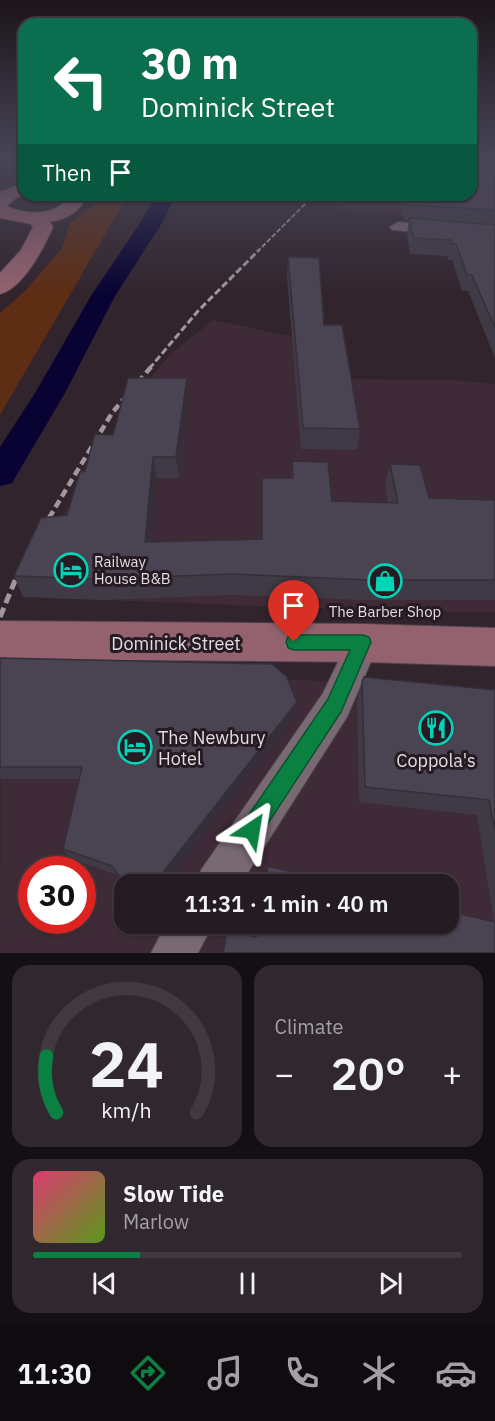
<!DOCTYPE html>
<html lang="en">
<head>
<meta charset="utf-8">
<style>
	:root { --surface:#251b22; --page:#31282f; --text:#f1f3f6; --muted:#a3a1a5; --line:#423940; --accent:#0b8043 }
	body { margin:0; font-family:"IBM Plex Sans",sans-serif; background:var(--page); color:var(--text); height:100vh; display:flex; flex-direction:column; font-size:22px; white-space:nowrap }
	* { box-sizing:border-box; margin:0 }
	p { font-size:20px; color:var(--muted) }
	.icon { flex:none; width:33px; height:33px; fill:none; stroke:currentColor; stroke-width:2; stroke-linecap:round; stroke-linejoin:round }
	.map { position:relative; height:953px; overflow:hidden }
	.sheet { display:flex; flex-direction:column; gap:12px; padding:12px; background:#140f13; flex:1 }
	.sheet>* { flex:none }
	.top-card { position:absolute; left:18px; top:18px; width:459px; height:183px; border-radius:18px; box-shadow:0 2px 4px #0004,0 0 0 2px var(--line); background:#0b6e4f; color:#fff; overflow:hidden }
	.speed { position:absolute; left:18px; top:856px; display:flex; gap:12px; font-size:30px; font-weight:700; text-align:center }
	.speed>* { display:grid; place-content:center; width:78px; height:78px; border-radius:50%; background:var(--surface); box-shadow:0 2px 4px #0004,0 0 0 2px var(--line); line-height:1 }
	.speed .limit { border:9px solid #d22; background:#fff; color:#111 }
	.pin { position:absolute; display:grid; place-items:center; width:51px; height:51px; color:#fff; margin:-62px -26px; border-radius:50% 50% 50% 0; rotate:-45deg; box-shadow:0 0 6px #0007 }
	.pin .icon { rotate:45deg }
	.me { position:absolute; width:66px; margin:-33px; rotate:33deg; stroke-linejoin:round; filter:drop-shadow(0 0 4px #0008) }
	.turn { display:flex; align-items:center; gap:21px; height:126px; padding:0 24px; font-size:27px }
	.turn .icon { width:78px; height:78px; stroke-width:2.5 }
	.turn b { display:block; font-size:42px; line-height:51px }
	.then { display:flex; align-items:center; height:57px; padding:0 24px; background:#0003; gap:12px; font-size:22px }
	.big { font-size:45px; font-weight:600; line-height:1.1 }
	.sheet .widget { flex:1; display:flex; flex-direction:column; justify-content:center; gap:9px; min-width:0; padding:0 21px; border-radius:18px; background:var(--page) }
	.sheet .dial { align-items:center; gap:0 }
	.dial svg { height:156px; overflow:visible; fill:none; stroke:var(--line); stroke-width:7; stroke-linecap:round; text-anchor:middle }
	.dial text { fill:var(--text); stroke:none }
	.song { display:flex; align-items:center; gap:18px }
	.cover { width:72px; height:72px; border-radius:9px; background:linear-gradient(135deg,hsl(340 70% 55%),hsl(90 70% 35%)) }
	.played { height:6px; border-radius:3px; background:linear-gradient(90deg,var(--accent) 25%,var(--line) 25%) }
	.keys { display:flex; justify-content:space-around; direction:ltr }
	.heat { display:flex; justify-content:space-between; align-items:center; font-size:33px; direction:ltr }
	.sheet .tiles { flex:1; display:grid; gap:12px; grid-template-columns:1fr 1fr }
	.widget:last-child { grid-column:span 2 }
	.trip { position:absolute; left:114px; top:874px; width:345px; height:60px; border-radius:18px; background:var(--surface); box-shadow:0 2px 4px #0004,0 0 0 2px var(--line); font-weight:600; line-height:60px; text-align:center }
	.tabs { display:flex; height:96px; justify-content:space-around; align-items:center; background:#0f0b0e; color:var(--muted) }
	.tabs .icon { width:42px; height:42px }
	.tabs .on { color:var(--accent) }
	.tabs b { font-size:27px; color:var(--text) }
	.map>svg:first-child { display:block }
</style>
</head>
<body>
<div class="map">
<svg width="495" height="953" viewBox="0 0 495 953">
	<rect width="100%" height="100%" fill="#31242d"/>
	<g fill="#3e2b37" fill-rule="evenodd">
		<path d="M346,195h125l24,30 -161,-15z"/>
		<path d="M213,320l126,26 10,33 103,1 43,4v228l-98,-1 -374,-14 26,-58 32,-53 46,-69 5,-18 39,-45z"/>
		<path d="M1,666l389,18 105,9v260h-495zM32,870h50v51h-50zM124,885h324v39h-324z"/>
	</g>
	<path fill="#5d2d14" d="M96,195h32l-128,220v-102l25,-22 37,-43 8,-25 20,-14 7,-9z"/>
	<g fill="none" stroke-linecap="round" stroke-linejoin="round">
		<path fill="#080333" fill-rule="evenodd" d="M156,195h20l-14,28 -47,73 -50,97 -53,90 -12,3v-39l35,-54 56,-97 49,-73z"/>
		<defs>
			<g id="street">
				<path d="M398,222l97,6v10l-103,-8 -2,-3z"/>
				<path d="M363,629l11,4 5,10 -32,74 -107,168h-45l6,-15 122,-177 29,-60z"/>
				<path d="M166,924h47l-15,29h-47z"/>
			</g>
			<g id="secondary">
				<path d="M24,183v12l-8,3 -9,8c18,9 47,10 60,-7l-1,-4h18l2,4c-9,14 -19,20 -36,23l3,5c-9,21 -30,61 -53,67v-21l21,-23 12,-23 -2,-3 -31,-6v-26z"/>
				<path d="M0,621l363,3 132,4v38l-132,-4 -363,-3z"/>
			</g>
		</defs>
		<use href="#street" stroke="#4e434a" stroke-width="2"/>
		<use href="#secondary" stroke="#4e434a" stroke-width="2"/>
		<use href="#street" fill="#796973" fill-rule="evenodd"/>
		<use href="#secondary" fill="#94626f" fill-rule="evenodd"/>
		<path stroke="#a1979d" stroke-width="2" stroke-dasharray="5 2" stroke-linecap="butt" d="M257,252l57,-57"/>
		<path stroke="#a1979d" stroke-width="3" stroke-dasharray="7 3" stroke-linecap="butt" d="M149,369l49,-58 61,-61"/>
		<path stroke="#a1979d" stroke-width="4.5" stroke-dasharray="8 4.5" stroke-linecap="butt" d="M49,518l63,-105 39,-46"/>
		<g stroke="#a1979d" stroke-width="5" stroke-dasharray="10 5" stroke-linecap="butt">
			<path d="M42,530l8,-13"/>
			<path d="M0,617l22,-53"/>
		</g>
	</g>
	<g fill="#403a46">
		<path d="M495,159v199l-27,-67h-6l-10,-31h-4l-1,-4 -37,-2 -3,-21 2,-13h-5l-5,-25h72z"/>
		<path d="M288,257l36,68 36,104 -3,21 -56,-1 -14,-172z"/>
		<path d="M189,399l-10,79h-22l-6,63 111,-2v-61h29l1,-17 40,40 56,1 -3,-16 5,-22 39,34 66,2v100h-131l-131,-5 -131,5 -79,-3 -9,-21 53,-61 18,-44 28,-36z"/>
		<path d="M0,658l297,44 -2,14 -131,169h-39l-7,-10 -47,-16 -8,-10 17,-70h-80z"/>
		<path d="M362,682l133,8v263l-239,-16 238,-15 -17,-107 -118,-13 -2,-101z"/>
	</g>
	<g fill="#342f39">
		<path d="M187,378l2,21 -10,79 -3,-21z"/>
		<path d="M153,457l4,21 -8,85 -4,-21z"/>
		<path d="M297,702l-2,14 -131,169h-11z"/>
	</g>
	<g fill="#4a4351" stroke="#342f39" stroke-width="1.5">
		<path d="M471,159h24v51l-88,-5 -2,-10h66z"/>
		<path d="M409,218l86,7v103l-23,-53h-5l-11,-31h-4l-1,-4 -37,-2z"/>
		<path d="M288,257l31,1 5,67h18l18,104 -57,-1z"/>
		<path d="M128,378h59l-11,79h-23l-8,85 117,-3v-61h31l-1,-17 36,1 4,39 66,2 -8,-39 30,1 9,33 66,2v80h-126l-136,-6 -137,5 -82,-3 27,-58 26,-3 13,-43 5,-1 10,-37 18,1z"/>
		<path d="M0,658l272,6 15,13 10,25 -144,183h-27l-14,-19 -49,-17 19,-82h-82z"/>
		<path d="M364,677l131,13v141l-6,-31 -124,-13 -3,-105z"/>
		<path d="M268,866l76,19h-79z"/>
		<path d="M448,911l47,11v31h-272l4,-23 29,7 2,-13h190z"/>
	</g>
	<linearGradient id="sky" x2="0" y2="1"><stop stop-color="#1b1419"/><stop offset="0.54" stop-color="#484557"/><stop offset="1" stop-color="#484557" stop-opacity="0"/></linearGradient>
	<rect width="495" height="293" fill="url(#sky)"/>
	<path fill="#0b8043" stroke="#07532c" stroke-width="1.5" d="M294,635h69l6,2 2,5 -30,70 -82,125 -7,3 -8,-3 -3,-7 3,-8 84,-123 22,-49h-56l-6,-2 -2,-6 2,-5z"/>
	<defs>
		<symbol id="hotel-ring" viewBox="-11 -11 22 22"><circle r="9.5" fill="#271b23" stroke="#00d5b7" stroke-width="1.5"/><path d="M-6-4.5h1.5V1H6V5H4.5V3h-9V5H-6ZM-4 0a1.8 1.8 0 1 1 3.6 0ZM.5 0V-2.5h3Q6-2.5 6 0Z" fill="#00d5b7"/></symbol>
		<symbol id="shop-ring" viewBox="-11 -11 22 22"><circle r="9.5" fill="#271b23" stroke="#00d5b7" stroke-width="1.5"/><path d="M-5-2.5h2.3a2.7 3.5 0 0 1 5.4 0H5L5.5 6h-11ZM-1.5-2.5h3a1.5 2.3 0 0 0-3 0Z" fill="#00d5b7"/></symbol>
		<symbol id="restaurant-ring" viewBox="-11 -11 22 22"><circle r="9.5" fill="#271b23" stroke="#00d5b7" stroke-width="1.5"/><path d="M-5-6h1v4h1v-4h1v4h1v-4h1v5L-1.5 .5V6h-2V.5L-5-1ZM5-6V6H3V1.5H1.5Q1.5-4 5-6Z" fill="#00d5b7"/></symbol>
	</defs>
	<g fill-rule="evenodd">
		<use href="#hotel-ring" x="52" y="551" width="38" height="38"/>
		<use href="#shop-ring" x="366" y="562" width="38" height="38"/>
		<use href="#restaurant-ring" x="417" y="709" width="38" height="38"/>
		<use href="#hotel-ring" x="116" y="728" width="38" height="38"/>
	</g>
	<g text-anchor="middle" dominant-baseline="central" stroke-width="6" stroke-linejoin="round" paint-order="stroke">
		<g font-size="15" fill="#e4dbe0" stroke="#271b23" text-anchor="start">
			<text x="94" y="561">Railway<tspan x="94" dy="17">House B&amp;B</tspan></text>
			<text x="385" y="611" text-anchor="middle">The Barber Shop</text>
		</g>
		<g font-size="18" fill="#e4dbe0" stroke="#271b23">
			<text x="176" y="643">Dominick Street</text>
		</g>
		<g font-size="18" fill="#e4dbe0" stroke="#271b23" text-anchor="start">
			<text x="158" y="737">The Newbury<tspan x="158" dy="21">Hotel</tspan></text>
			<text x="436" y="760" text-anchor="middle">Coppola's</text>
		</g>
	</g>
</svg>
<div class="speed"><div class="limit">30</div></div>
<div class="pin" style="left:294px;top:642px;background:#d93025"><svg class="icon" aria-label="arrive" viewBox="0 0 24 24"><path d="M6 21V4h12l-3 4 3 4H6"/></svg></div>
<svg class="me" style="left:252px;top:830px" viewBox="-20 -20 40 40"><path d="M0-17L14 15 0 8-14 15z" fill="#0b8043" stroke="#fff" stroke-width="4"/></svg>
<div class="trip">11:31 · 1 min · 40 m</div>
<div class="top-card">
<div class="turn"><svg class="icon" aria-label="left" viewBox="0 0 24 24"><path d="M17 20v-9H6M10 6l-5 5 5 5"/></svg><div><b>30 m</b>Dominick Street</div></div>
<div class="then">Then<svg class="icon" aria-label="arrive" viewBox="0 0 24 24"><path d="M6 21V4h12l-3 4 3 4H6"/></svg></div>
</div>
</div>
<section class="sheet">
<div class="tiles">
<div class="widget dial"><svg viewBox="0 0 100 80">
<path d="M14 69A42 42 0 1 1 86 69"/>
<path d="M14 69A42 42 0 0 1 9 40" stroke="#0b8043"/>
<text x="50" y="56" font-size="32" font-weight="700">24</text>
<text x="50" y="72" font-size="11">km/h</text>
</svg></div>
<div class="widget"><p>Climate</p>
<div class="heat"><a>−</a><b class="big">20°</b><a>+</a></div>
</div>
<div class="widget">
<div class="song"><i class="cover"></i><div><b>Slow Tide</b><p>Marlow</p></div></div>
<div class="played"></div>
<div class="keys"><svg class="icon" aria-label="previous" viewBox="0 0 24 24"><path d="M18 5L8 12l10 7zM5 5v14"/></svg><svg class="icon" aria-label="pause" viewBox="0 0 24 24"><path d="M8 5v14M16 5v14"/></svg><svg class="icon" aria-label="next" viewBox="0 0 24 24"><path d="M6 5l10 7-10 7zM19 5v14"/></svg></div>
</div>
</div>
</section>
<nav class="tabs">
<b>11:30</b>
<svg class="icon on" aria-label="directions" viewBox="0 0 24 24"><path d="M12 3l9 9-9 9-9-9zM9 14v-3h6M13 9l2 2-2 2"/></svg>
<svg class="icon" aria-label="music" viewBox="0 0 24 24"><path d="M9 18V5l10-2v13"/><circle cx="6" cy="18" r="3"/><circle cx="16" cy="16" r="3"/></svg>
<svg class="icon" aria-label="phone" viewBox="0 0 24 24"><path d="M5 4h4l2 5-3 2q2 4 5 5l2-3 5 2v4C11 20 4 13 5 4z"/></svg>
<svg class="icon" aria-label="climate" viewBox="0 0 24 24"><path d="M12 3v18M4 7l16 10M4 17L20 7"/></svg>
<svg class="icon" aria-label="car" viewBox="0 0 24 24"><path d="M5 17H2v-5l4-1 3-4h7l3 4 3 1v5h-3M9 17h6M6 11h13"/><circle cx="7" cy="17" r="2"/><circle cx="17" cy="17" r="2"/></svg>
</nav>
</body>
</html>
